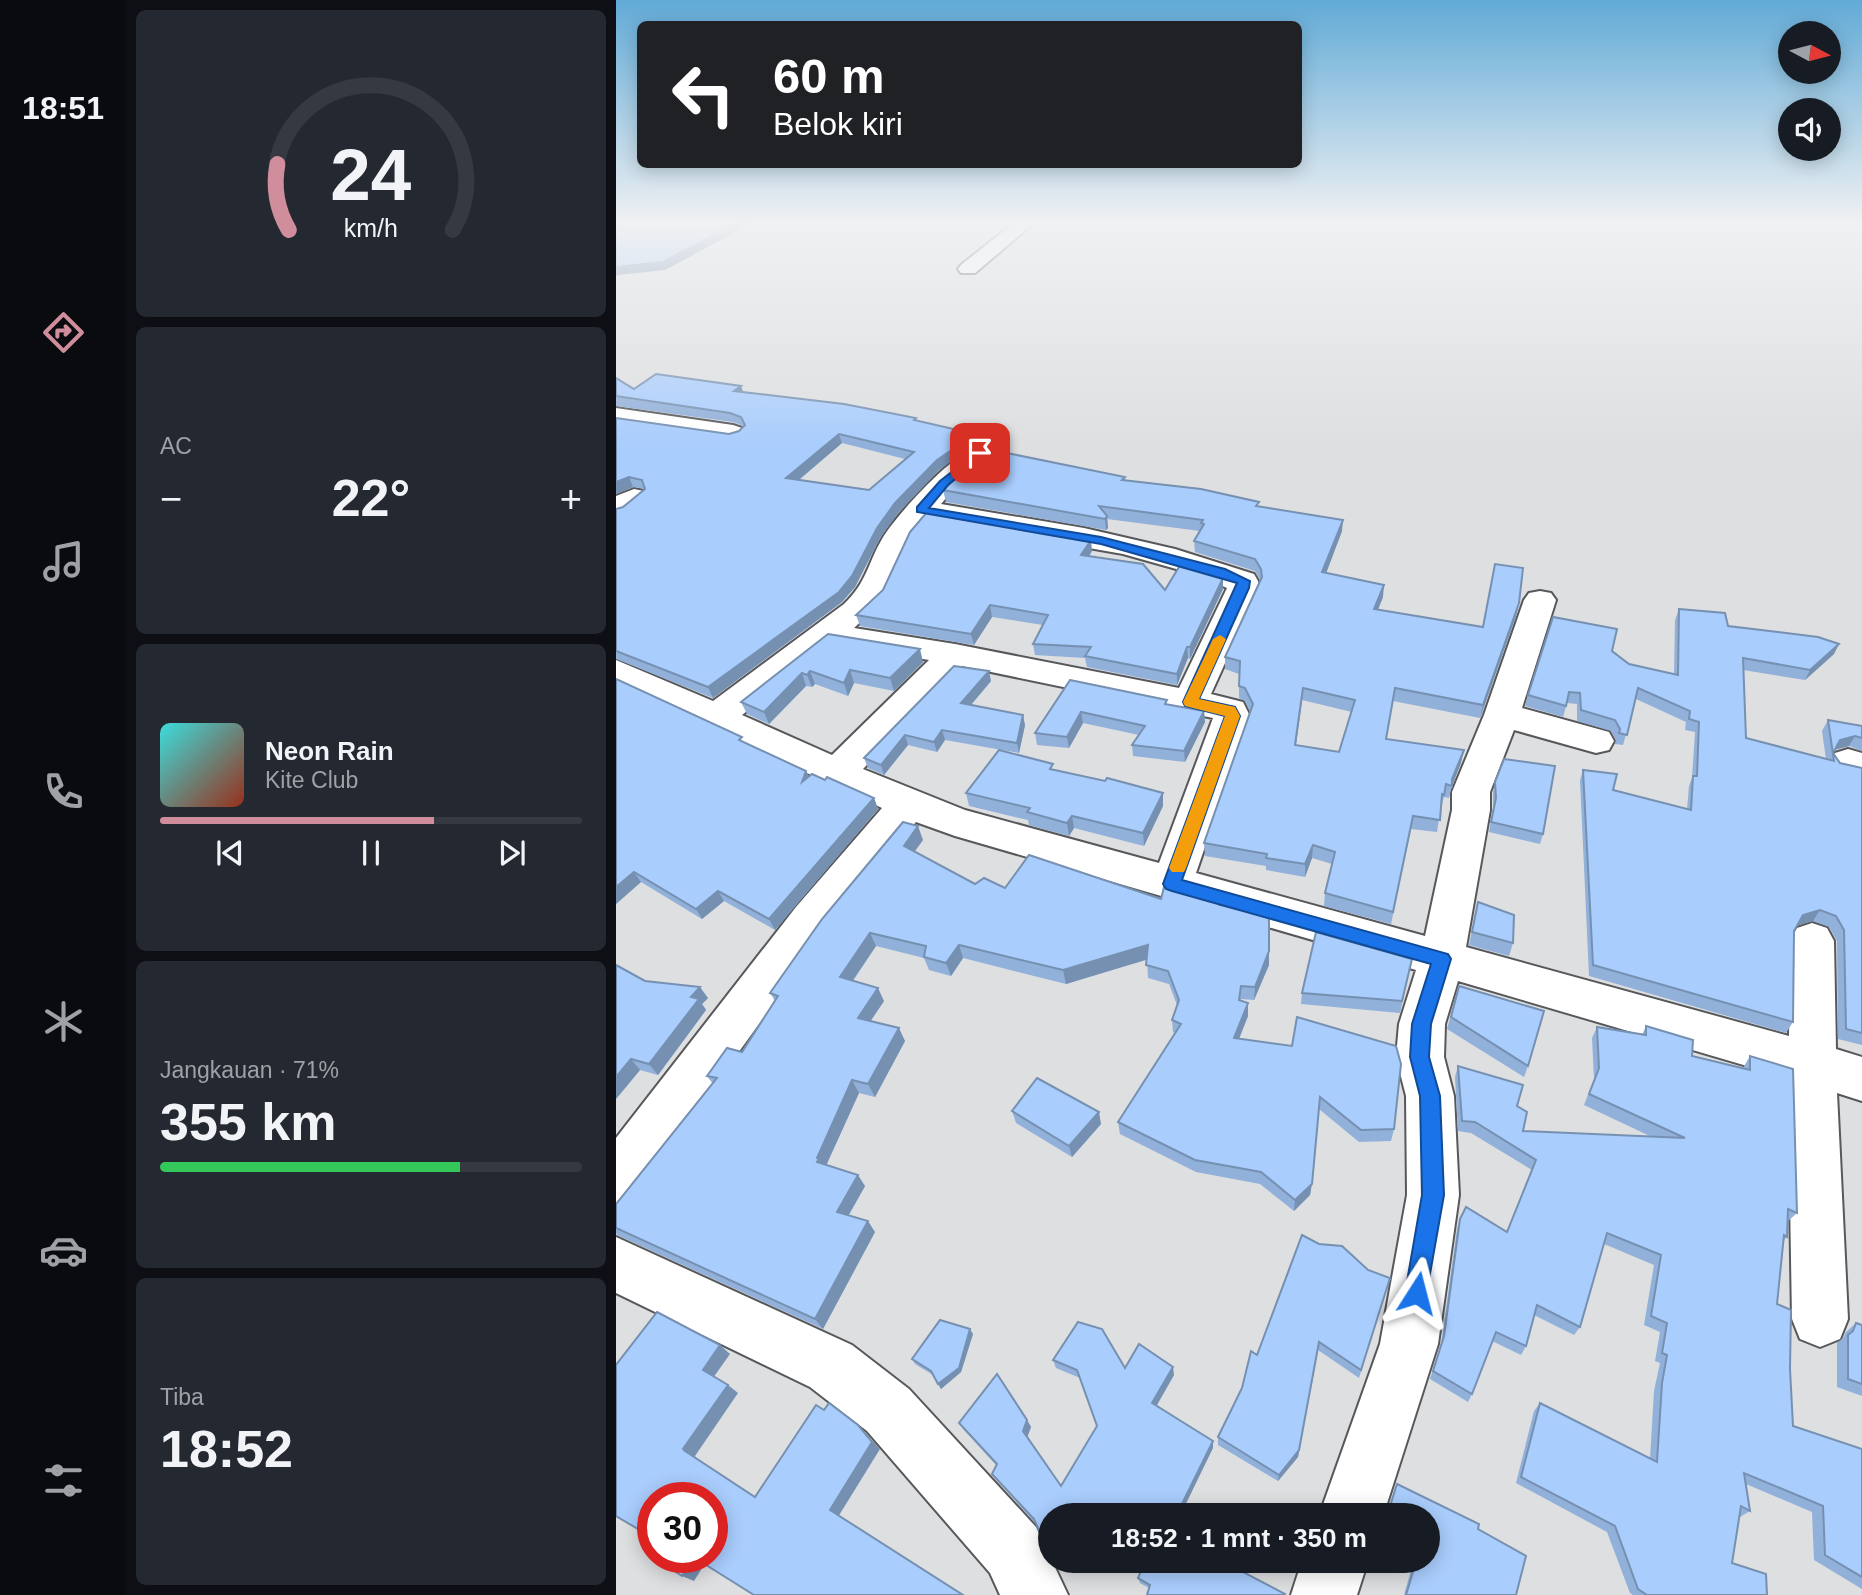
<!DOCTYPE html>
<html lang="id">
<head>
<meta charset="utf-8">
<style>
	:root { --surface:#171b24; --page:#242831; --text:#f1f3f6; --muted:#9ea1a6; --line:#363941; --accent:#d08d9b }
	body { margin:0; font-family:Arial,sans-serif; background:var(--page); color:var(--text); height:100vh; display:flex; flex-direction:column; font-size:26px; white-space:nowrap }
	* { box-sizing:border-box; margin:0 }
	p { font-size:23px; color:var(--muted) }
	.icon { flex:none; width:38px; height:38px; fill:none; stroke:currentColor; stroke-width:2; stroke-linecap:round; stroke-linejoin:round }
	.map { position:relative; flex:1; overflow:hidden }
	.panel { display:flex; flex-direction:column; gap:10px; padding:10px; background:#0d0f14; width:490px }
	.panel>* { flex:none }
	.top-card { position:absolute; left:21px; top:21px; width:665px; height:147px; border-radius:10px; box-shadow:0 4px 18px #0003; background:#202124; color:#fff; overflow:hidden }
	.needle { width:46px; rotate:97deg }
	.fabs { position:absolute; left:1162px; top:21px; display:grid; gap:14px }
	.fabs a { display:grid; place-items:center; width:63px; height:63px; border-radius:50%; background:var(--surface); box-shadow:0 4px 18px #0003; font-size:35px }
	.speed { position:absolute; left:21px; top:1482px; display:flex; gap:14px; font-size:35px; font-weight:700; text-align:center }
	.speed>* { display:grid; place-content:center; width:91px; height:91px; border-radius:50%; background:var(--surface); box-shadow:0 4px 18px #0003; line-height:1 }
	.speed .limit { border:10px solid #d22; background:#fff; color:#111 }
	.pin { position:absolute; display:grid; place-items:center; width:60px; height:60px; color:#fff; margin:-30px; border-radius:14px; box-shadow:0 4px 10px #0006 }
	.me { position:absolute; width:77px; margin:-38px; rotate:9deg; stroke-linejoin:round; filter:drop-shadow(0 0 5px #0008) }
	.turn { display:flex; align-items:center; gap:24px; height:147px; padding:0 21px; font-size:32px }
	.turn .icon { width:91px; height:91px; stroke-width:2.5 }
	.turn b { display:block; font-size:49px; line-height:60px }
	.big { font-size:52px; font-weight:700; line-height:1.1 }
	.panel .widget { flex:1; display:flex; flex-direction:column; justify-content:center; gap:10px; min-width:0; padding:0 24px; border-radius:10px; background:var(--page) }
	.panel .dial { align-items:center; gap:0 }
	.dial svg { height:182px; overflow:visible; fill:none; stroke:var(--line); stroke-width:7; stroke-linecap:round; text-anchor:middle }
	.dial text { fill:var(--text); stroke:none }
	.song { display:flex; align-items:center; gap:21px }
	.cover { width:84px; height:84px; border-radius:10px; background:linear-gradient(135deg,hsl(180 70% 55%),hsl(10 70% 35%)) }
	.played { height:7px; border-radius:4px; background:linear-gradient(90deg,var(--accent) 65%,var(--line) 65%) }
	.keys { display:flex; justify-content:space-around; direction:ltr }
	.heat { display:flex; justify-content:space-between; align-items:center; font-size:38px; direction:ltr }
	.charge { height:10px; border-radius:5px; background:linear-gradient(90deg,#34c759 71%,var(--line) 0) }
	.trip { position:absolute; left:422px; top:1503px; width:402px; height:70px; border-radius:35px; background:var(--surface); box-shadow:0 4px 18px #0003; font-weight:700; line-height:70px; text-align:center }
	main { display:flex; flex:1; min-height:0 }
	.tabs { display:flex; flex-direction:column; width:126px; justify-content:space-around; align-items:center; background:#090b0e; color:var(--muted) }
	.tabs .icon { width:49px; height:49px }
	.tabs .selected { color:var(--accent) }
	.tabs b { font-size:32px; color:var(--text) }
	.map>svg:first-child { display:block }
</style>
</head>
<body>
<main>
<nav class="tabs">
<b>18:51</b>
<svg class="icon selected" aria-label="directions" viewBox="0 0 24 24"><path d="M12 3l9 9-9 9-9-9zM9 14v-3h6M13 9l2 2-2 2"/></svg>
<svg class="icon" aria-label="music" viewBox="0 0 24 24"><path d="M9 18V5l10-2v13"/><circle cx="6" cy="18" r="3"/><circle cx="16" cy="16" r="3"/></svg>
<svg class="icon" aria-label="phone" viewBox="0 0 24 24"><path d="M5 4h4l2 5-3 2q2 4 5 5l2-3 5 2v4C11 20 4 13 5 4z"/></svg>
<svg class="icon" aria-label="climate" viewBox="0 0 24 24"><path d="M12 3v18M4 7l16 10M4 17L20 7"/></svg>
<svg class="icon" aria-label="car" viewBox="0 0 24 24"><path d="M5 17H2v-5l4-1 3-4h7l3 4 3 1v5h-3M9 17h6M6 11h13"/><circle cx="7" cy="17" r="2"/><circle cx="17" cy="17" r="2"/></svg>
<svg class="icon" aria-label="filters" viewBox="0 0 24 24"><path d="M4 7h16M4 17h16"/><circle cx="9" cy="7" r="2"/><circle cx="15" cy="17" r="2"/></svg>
</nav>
<section class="panel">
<div class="widget dial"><svg viewBox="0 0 100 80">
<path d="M14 69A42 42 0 1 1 86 69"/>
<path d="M14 69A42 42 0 0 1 9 40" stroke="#d08d9b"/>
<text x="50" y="56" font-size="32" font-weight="700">24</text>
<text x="50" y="72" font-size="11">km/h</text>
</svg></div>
<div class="widget"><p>AC</p>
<div class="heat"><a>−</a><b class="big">22°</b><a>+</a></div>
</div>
<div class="widget">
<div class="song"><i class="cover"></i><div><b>Neon Rain</b><p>Kite Club</p></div></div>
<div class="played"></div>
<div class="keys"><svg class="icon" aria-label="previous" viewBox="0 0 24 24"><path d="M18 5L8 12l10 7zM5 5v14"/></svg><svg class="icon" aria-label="pause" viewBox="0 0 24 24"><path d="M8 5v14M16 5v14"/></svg><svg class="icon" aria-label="next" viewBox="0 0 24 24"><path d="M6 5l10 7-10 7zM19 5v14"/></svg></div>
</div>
<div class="widget"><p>Jangkauan · 71%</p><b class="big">355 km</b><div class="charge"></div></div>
<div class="widget"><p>Tiba</p><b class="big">18:52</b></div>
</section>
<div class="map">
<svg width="1246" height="1595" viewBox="0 0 1246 1595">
	<rect width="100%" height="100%" fill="#dddfe1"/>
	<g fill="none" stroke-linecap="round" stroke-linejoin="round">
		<defs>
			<g id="minor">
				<path d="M399,222h20l-60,51h-14l-3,-4 3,-4z"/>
				<path d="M0,408l117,17 9,3 4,5 -4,5 -9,3 -117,-17z"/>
				<path d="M364,445l9,2 4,6 -39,36 -13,15 143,24 91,21 79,25 4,7 1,7 -48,106 32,8 7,14 -54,157 229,63 27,-126v-18l32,-77 40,-115 5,-7 11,-2 11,2 5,7 -34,108 87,24 5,9 -5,9 -13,3 -82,-23 -24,62v18l-24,137 323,89 1,-95 7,-13 15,-5 15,5 7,13 2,108 26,8v44l-25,-8 11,226 -8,20 -20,8 -20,-8 -8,-20 -4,-241 -330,-97 -13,43 -1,33 10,39 5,99 -21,149 -55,172h-64l61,-172 27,-149 -1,-99 -10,-39 3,-33 17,-54 -461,-134 -39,-14 -90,109 -192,266 -18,7v-66l180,-231 86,-99 -266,-124v-24l97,41 131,-97c23,-22 23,-39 38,-65 14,-24 72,-87 98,-94zM312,520l195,34 71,20 33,14 -48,100 -224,-44 -101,-16 30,-28 27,-59zM216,644l97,16 -97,95 -90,-40zM346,666l251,52 -54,145 -194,-53 -102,-41z"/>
				<path d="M18,489l10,2 4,6 -22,18 -10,3v-22z"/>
				<path d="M1232,749l14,4v26l-27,-8 -6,-9 6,-9z"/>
				<path d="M0,1237l236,108 57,44 127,138 32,68h-68l-10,-22 -123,-142 -57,-44 -194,-94z"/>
				<path d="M686,1561h66l-11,34h-66z"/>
			</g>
		</defs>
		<use href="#minor" stroke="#57585b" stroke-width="4"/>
		<use href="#minor" fill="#fff" fill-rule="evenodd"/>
	</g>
	<g fill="#91b0da" fill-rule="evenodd">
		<path d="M0,378l18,11 107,-3 2,6 173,28 59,14 1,10 -37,26 -41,43 -18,25 -25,49 -13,15 -129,96 -97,-39v-150l7,-2 22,-18 -12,-2 -17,7v-76l113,16 10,-3 5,-5 -11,-4 -117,-16zM226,443l63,16 -36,31 -70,-10z"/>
		<path d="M509,477v3l134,27 83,24 -16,42 57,24 -5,13 105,17 36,-24 -3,13 -36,102 -87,-17 -7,38 75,24 -9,22 -3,13 -5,-1 -3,10 -4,25 -26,-3 -20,95 -67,-18 1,-13 7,-29 -20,-6 -7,19 -39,-7v-4l-61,-10 -1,-13 46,-131 -5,-11 -6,-3v-24l-14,-5v-12l35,-77 -5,-9 -60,-19 -1,-11 6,-10 -93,-12 1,9 -2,2 -160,-28 -3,-12zM686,700l50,12 -13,40 -43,-7z"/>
		<path d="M476,551l-3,6 76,33 58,-1 -33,70 -2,-1 -11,27 -90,-18 -2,-9 -50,-3 -2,-11 10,-19 -51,-8 -18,28 -114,-19 -4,-11z"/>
		<path d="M1063,609l49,17 106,28 -29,26 -62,-10 3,68 80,21 -4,-28 6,-11 34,6v25l-13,-5 -15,4 -1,3 7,10 22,5v277l-24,-6 -1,-98 -8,-14 -16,-6 -16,4 -3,6 -1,91 -7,11 -197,-57 -9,-196 3,-10 30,20 74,19 2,-23 3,-8 3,-46 -10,-2 1,-8 -50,-23 -13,46 -8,-1 1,-4 -5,-9 -34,-10v-17l-10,-1 -4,14 -38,-11 3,-11 84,-44 17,13 45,10 1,-54z"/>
		<path d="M212,634l95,28 -29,29 -40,-8 -6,13 -33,-12 -3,3 -6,-1 -37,38 -22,-10 -6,-12z"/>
		<path d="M0,679l128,64 62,28 3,6 16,3 49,18 4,11 -103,121 -51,-29 -22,18 -61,-37 -25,22z"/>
		<path d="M454,680l97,24 37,7 1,11 -20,40 -52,-6 -1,-11 7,-10 -56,-12 -14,25 -32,-3 -2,-12z"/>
		<path d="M375,681l-20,24 54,20 -6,28 -74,-13 -8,12 -29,-7 -24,30 -16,-7 -4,-10z"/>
		<path d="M438,770l109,23v13l-19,40 -70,-18 -5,8 -40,-11 -1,-5 -59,-14 -3,-13z"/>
		<path d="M879,782l48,52 -3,10 -51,-12 4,-23v-17z"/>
		<path d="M307,840l-8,11 60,33 30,4 156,11 61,7 47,59 -15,35 -13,-1v2l7,15 -9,23 155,90 -3,12 -32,1 -40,-33 -9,86 -16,16 -34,-27 -64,-12 -76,-38 -2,-12 57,-89 -2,-1 -1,-12 5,-15 -8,-21 -21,-6 -1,-19 -81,25 -103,-26 -12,18 -22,-6 -5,-12 -48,-12 -23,35 31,20 -14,20 35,20 -30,56 -16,-4 -33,72 39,21 -16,29 26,17 -52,97 -206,-94 -1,-2v-29l97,-120 -6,-8 35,-24 33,-51 -5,-8z"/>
		<path d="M862,902l35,41 -4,13 -40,-11z"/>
		<path d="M796,959l-12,54 -99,-9 1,-11z"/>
		<path d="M29,981l63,17 -6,6 4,6 -48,65 -18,-5 -24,29z"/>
		<path d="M843,986l69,80 -4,11 -77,-48z"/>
		<path d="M1030,1026l46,30 51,12 7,-12 47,157 -10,9v15l-4,4 -6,63 13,65 3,57 69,23v140l-48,-29 -2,-48 -66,-28 4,27 -10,6 -8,46 35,32h-134l-3,-2 -23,-61 -91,-49 18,-72 6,-8 110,56 4,-68 6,-28 -5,-2 5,-29 -16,-7 10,-60 -50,-21 -24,83 -6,8 -40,-20 -8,31 -5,9 -29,-14 -20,53 -4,8 -38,-23 11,-35 16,-115 3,-10 47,13 25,-62 -61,-37 -13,-2 -3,-54 3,-11 59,40 6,25 129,6 -68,-32 10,-26 -2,-41 5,-11 45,8z"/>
		<path d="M396,1111l89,13 -29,33 -56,-34z"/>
		<path d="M752,1270l22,8 -31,100 -41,-28 -20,107 -20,24 -60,-36v-8l39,-82z"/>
		<path d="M1240,1323l6,2v71l-25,-9v-44l6,-5 3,-6z"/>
		<path d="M357,1334l-12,38 -20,17 -8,-14 -18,-11 -3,-5z"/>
		<path d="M437,1360l72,8 49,7 -17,30 56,36v7l-163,68v24l-3,4 -12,-21 -38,-43 -5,-6 4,-9 -32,-35 -5,-7 68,-3 4,7 -4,10 34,49 36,-60 -17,-48 -24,-10z"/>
		<path d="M781,1484l81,45 38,66h-112l7,-25 -18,-9h35v-45h-42z"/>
		<path d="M526,1561h80l-73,27 -9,-5 -2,-5 7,-16z"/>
	</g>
	<g fill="#7690b1">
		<path d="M123,222h16l-90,48 -47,5 -2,1v-9z"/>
		<path d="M125,386l3,10 -10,-5z"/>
		<path d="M223,434l3,9 -53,45 -3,-10z"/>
		<path d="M359,434l1,10 -37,26 -41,43 -18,25 -25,49 -13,15 -129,96 -5,-11 187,-184 42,-43z"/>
		<path d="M13,477l4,10 -17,7v-12z"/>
		<path d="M491,516l1,12 -2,2 -1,-11z"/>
		<path d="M727,520l-1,11 -20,53v-12z"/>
		<path d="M475,540l1,11 -10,15 -1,-11z"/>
		<path d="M607,578v11l-33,70v-12z"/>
		<path d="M768,585l-1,12 -10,24 1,-12z"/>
		<path d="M903,603l-3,13 -36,102 3,-13z"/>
		<path d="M374,605l2,12 -18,28 -3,-11z"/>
		<path d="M1223,644l-5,10 -29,26 5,-10z"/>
		<path d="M571,647l1,11 -11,27v-11z"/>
		<path d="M304,649l3,13 -29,29 -4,-13z"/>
		<path d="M234,670l4,13 -6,13 -4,-13z"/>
		<path d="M194,671l5,13 -3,3 -5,-12z"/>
		<path d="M373,671l2,10 -27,32 -3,-10z"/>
		<path d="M186,673l4,13 -37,38 -5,-12z"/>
		<path d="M687,688l-1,12 -8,57 1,-12z"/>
		<path d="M588,711l1,11 -20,40 -1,-11z"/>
		<path d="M465,712l2,11 -14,25 -2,-11z"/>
		<path d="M407,715l2,10 -6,28 -2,-10z"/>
		<path d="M326,730l3,10 -8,12 -3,-10z"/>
		<path d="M289,735l3,10 -24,30 -3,-10z"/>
		<path d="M1239,736l-6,10 -15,4 6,-10z"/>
		<path d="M848,750l-3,13 -9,23v-7z"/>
		<path d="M190,771l5,11h-9z"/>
		<path d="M547,793v13l-19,40 -1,-13z"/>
		<path d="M258,798l4,11 -103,121 -6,-11z"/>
		<path d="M456,816l2,12 -5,8 -2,-13z"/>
		<path d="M302,826l5,14 -14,19 -5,-13z"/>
		<path d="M697,845l-1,13 -7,19v-13z"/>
		<path d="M18,872l7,10 -25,22v-17z"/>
		<path d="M102,891l6,10 -22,18 -6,-10z"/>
		<path d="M1204,910l-7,11 -17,5 7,-11z"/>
		<path d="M254,933l6,13 -30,44 -6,-13z"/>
		<path d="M343,945l4,13 -12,18 -5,-13z"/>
		<path d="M532,945l1,14 -83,25 -3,-14z"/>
		<path d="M653,951v14l-15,35 1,-13z"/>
		<path d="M84,987l8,11 -6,6 4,6 -48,65 -9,-11 42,-67z"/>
		<path d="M262,988l6,13 -20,30 -6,-13z"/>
		<path d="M632,1003v13l-14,35v-13z"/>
		<path d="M283,1028l6,13 -30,56 -7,-13z"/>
		<path d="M15,1059l9,11 -24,29v-22z"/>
		<path d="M236,1080l7,13 -34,75 -8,-6v-4z"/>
		<path d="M483,1112l2,12 -29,33 -3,-11z"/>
		<path d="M242,1175l7,11 -21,37 -7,-11z"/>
		<path d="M696,1184l-2,11 -16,16 1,-11z"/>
		<path d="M252,1221l7,11 -52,97 -8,-10z"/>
		<path d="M354,1329l3,5 -12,38 -20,17 -3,-5z"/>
		<path d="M104,1345l10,9 -17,24 -10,-8z"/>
		<path d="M702,1350l-20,107 -20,24 1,-6z"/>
		<path d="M557,1367l1,8 -20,35 -2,-7z"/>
		<path d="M112,1385l10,8 -43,63 1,2 -13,-9z"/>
		<path d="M411,1420l4,7 -4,11 -4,-7z"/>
		<path d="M242,1425l22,24 -42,68 -8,-7z"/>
		<path d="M597,1441v7l-33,68h-4z"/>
		<path d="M434,1529v11l-3,4 -4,-5z"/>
		<path d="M78,1558l12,4 -12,19 -12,-5z"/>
	</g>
	<g fill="#a9cdfd" stroke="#7690b1" stroke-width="2" fill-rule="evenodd">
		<path d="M0,222h123l-76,40 -47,5z"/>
		<path d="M40,374l85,12 -7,5 110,13 72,14 -2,2 61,14 -38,26 -42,43 -18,25 -25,48 -13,16 -131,95 -92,-36v-142l7,-2 22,-18 -3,-9 -13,-3 -13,5v-64l113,16 10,-3 6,-6 -4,-8 -11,-4 -114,-17v-18l18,11zM223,434l75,18 -45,38 -83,-12z"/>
		<path d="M371,449l138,28 -3,3 79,9 58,13 -3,4 87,14 -21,52 62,13 -10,24 109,18 12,-63 28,4 -4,35 -36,102 -88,-17 -9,51 78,11 -12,29v7l-6,-2 -2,11 -2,-1 -2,26 -27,-4 -20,96 -68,-19 10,-41 -22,-7 -8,19 -39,-6 1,-4 -63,-11 49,-139 -8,-16 -6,-2 1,-25 -15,-4 37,-80 -1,-8 -6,-10 -61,-18 10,-17 -3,-1 2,-3 -104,-14 8,10 -2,3 -162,-29zM687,688l52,12 -16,52 -44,-7z"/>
		<path d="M311,512l164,28 -10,15 62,9 22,26 17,-28 41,16 -33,69h-3l-10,27 -92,-18 6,-9 -58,-3 15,-29 -58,-10 -19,29 -115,-19 27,-25 27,-58z"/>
		<path d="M1063,609l46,4 3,13 90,11 21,7 -29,26 -67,-12 3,80 88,23 -6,-41 34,6v12l-7,-2 -15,4 -7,13 7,10 22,5v265l-16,-4 -2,-99 -8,-14 -16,-6 -17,5 -9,16 -1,91 -200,-57 -10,-195 34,4 -4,16 78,20 2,-34h4l2,-54 -10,-3 1,-8 -52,-23 -11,47 -8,-2 1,-4 -5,-9 -34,-10 -1,-17 -11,-1 -3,14 -38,-11 25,-78 64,12 -5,22 17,13 49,11z"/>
		<path d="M212,634l92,15 -30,29 -40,-8 -6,13 -34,-12 -3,4 -5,-2 -38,39 -23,-10z"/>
		<path d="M338,666l35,5 -28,32 62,12 -6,28 -75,-13 -8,12 -29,-7 -24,30 -17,-7z"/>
		<path d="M0,679l126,58 -3,3 67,31 -4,11 10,-8 13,6 2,-3 47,21 -105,121 -51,-28 -22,18 -62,-37 -18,15z"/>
		<path d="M454,680l97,20 -2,4 39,7 -20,40 -52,-6 13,-19 -64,-14 -14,25 -32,-4z"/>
		<path d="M383,750l54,14 -3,5 55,12 2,-3 56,15 -20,40 -71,-17 -5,7 -40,-11 3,-4 -64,-15z"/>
		<path d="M888,759l51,7 -12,68 -52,-12 5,-24 -1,-16z"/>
		<path d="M287,822l15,4 -14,20 71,38 9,-6 21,10 24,-33 132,44 3,-12 58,16 -2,2 49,12v34l-14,36 -14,-1 -2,14 9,3 -14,35 58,8 5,-29 99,29 5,18 -7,65 -33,1 -41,-33 -8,87 -17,16 -34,-28 -66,-12 -77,-38 63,-98 -9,-4 7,-20 -11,-29 -22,-6 2,-20 -85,25 -104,-25 -13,18 -22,-6 2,-11 -56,-13 -30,44 38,11 -20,30 41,10 -31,56 -16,-4 -35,78 2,1 -2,3 41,13 -21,37 31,9 -53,98 -199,-91v-24l101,-126 -10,-2 20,-28 15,4 36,-56 -8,-3 52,-74z"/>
		<path d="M862,902l36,13 -1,28 -41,-11z"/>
		<path d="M700,932l96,27 -10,42 -100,-8z"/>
		<path d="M0,965l29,16 55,6 -9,10 8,2 -50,65 -18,-5 -15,18z"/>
		<path d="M843,986l85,25 -16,55 -77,-49z"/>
		<path d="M1030,1026l47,14 -1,16 58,14v-14l43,13 4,144 -9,-4 -1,28 -3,-2 -7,69 14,6 -1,59 3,57 69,23v128l-37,-22 -2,-49 -79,-33 6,38 -9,-5 -9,57 34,11 1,21h-120l-9,-6 -23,-63 -94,-49 19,-74 117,59 5,-79 5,-28 -5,-2 5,-30 -16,-7 10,-61 -54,-22 -27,94 -43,-22 -11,41 -30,-14 -24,62 -39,-23 11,-35 16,-117 6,-12 41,25 29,-72 -61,-38 -13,-1 -4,-55 65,19 -6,21 10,6 -4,19 162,7 -96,-44 10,-26 -2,-41 49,8z"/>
		<path d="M421,1078l62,34 -30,34 -57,-35z"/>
		<path d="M686,1235l17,9 23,2 26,24 22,8 -29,92 -42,-28 -20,108 -20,25 -61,-38 24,-49 9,-37 6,4z"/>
		<path d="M41,1312l63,33 -17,25 25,15 -45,64 2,2 70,46 61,-92 8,5 5,-7 29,22 14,17 -42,68 133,85h-209l-59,-37h17v-60h-59v40l-37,-22v-151z"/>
		<path d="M324,1320l30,9 -11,39 -21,16 -7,-13 -19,-12z"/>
		<path d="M462,1322l24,7 23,39 14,-24 34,23 -21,36 61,38 -37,75h-126v13l-7,10 -9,-20 -42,-45 5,-10 -38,-41 38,-49 30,46 -4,11 38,55 36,-60 -20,-56 -24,-10z"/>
		<path d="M1240,1323l6,2v59l-14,-5v-44l5,-4z"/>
		<path d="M781,1484l82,40 -1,5 48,27 -10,39h-110l9,-30 -8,-4h21v-45h-41z"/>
		<path d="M38,1558h40l-12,18z"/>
		<path d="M529,1561h77l63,33 -1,1h-137l3,-10 -12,-7z"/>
	</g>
	<linearGradient id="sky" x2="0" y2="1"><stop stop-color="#61aad7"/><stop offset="0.5" stop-color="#f0f1f2"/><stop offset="1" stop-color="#f0f1f2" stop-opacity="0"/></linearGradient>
	<rect width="1246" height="445" fill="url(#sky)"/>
	<path fill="#1a73e8" stroke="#114b97" stroke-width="2" d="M364,450l4,1v4l-36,30 -19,23 172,29 124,32 25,12 -1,7 -50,111 36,8 5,9 -58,164 266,74 3,5 -20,65 -2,33 11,39 4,99 -19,107 -8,3 -8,-3 -4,-9 17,-98 -2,-99 -10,-39 2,-33 19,-60 -259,-73 -6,-2 -3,-5 62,-168 -40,-10 -2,-4 54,-119 -136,-39 -184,-32v-5l23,-26z"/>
	<path fill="#f59e0b" d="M604,635l6,4 -27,60 36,8 5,9 -54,152 -2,4h-12l-3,-4 56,-152 -40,-10 -2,-4 30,-63z"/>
</svg>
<div class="fabs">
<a><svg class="needle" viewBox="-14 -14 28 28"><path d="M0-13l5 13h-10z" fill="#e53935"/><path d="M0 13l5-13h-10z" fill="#9ea1a6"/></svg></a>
<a><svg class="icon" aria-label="sound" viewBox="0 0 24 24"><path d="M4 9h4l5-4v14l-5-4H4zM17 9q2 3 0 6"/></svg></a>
</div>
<div class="speed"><div class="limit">30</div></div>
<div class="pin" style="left:364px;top:453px;background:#d93025"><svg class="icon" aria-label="arrive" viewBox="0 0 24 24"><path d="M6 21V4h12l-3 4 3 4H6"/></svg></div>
<svg class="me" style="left:801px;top:1293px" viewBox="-20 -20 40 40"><path d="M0-17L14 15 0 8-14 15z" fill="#1a73e8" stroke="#fff" stroke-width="4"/></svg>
<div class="trip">18:52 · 1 mnt · 350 m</div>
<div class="top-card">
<div class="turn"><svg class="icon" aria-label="left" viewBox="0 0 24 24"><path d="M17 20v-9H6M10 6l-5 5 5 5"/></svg><div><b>60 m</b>Belok kiri</div></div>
</div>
</div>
</main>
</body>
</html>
